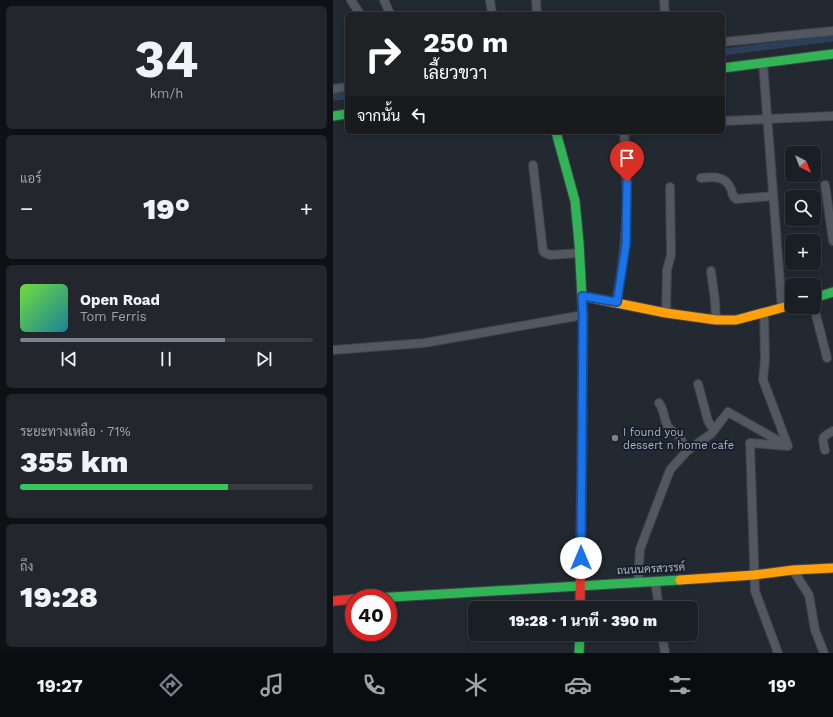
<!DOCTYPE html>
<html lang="th">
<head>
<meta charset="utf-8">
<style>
	:root { --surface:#1a1f25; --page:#23272d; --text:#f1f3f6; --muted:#9fa2a7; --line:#383d42; --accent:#7b8391 }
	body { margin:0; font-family:"Work Sans",Sarabun,sans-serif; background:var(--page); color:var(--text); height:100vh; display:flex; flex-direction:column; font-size:15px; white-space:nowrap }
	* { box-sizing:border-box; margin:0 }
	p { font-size:13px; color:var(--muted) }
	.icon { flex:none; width:22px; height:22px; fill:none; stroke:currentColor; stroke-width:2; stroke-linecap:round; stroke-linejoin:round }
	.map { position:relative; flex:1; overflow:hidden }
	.side { display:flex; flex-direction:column; gap:6px; padding:6px; background:#0e1114; width:333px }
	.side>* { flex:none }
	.banner { position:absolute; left:12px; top:12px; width:380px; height:122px; border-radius:6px; box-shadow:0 2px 10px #0003,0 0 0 1px var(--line); background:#202124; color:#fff; overflow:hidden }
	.needle { width:26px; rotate:138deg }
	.controls { position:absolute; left:452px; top:146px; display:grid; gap:8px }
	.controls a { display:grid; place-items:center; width:36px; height:36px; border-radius:6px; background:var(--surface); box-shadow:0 2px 10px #0003,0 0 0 1px var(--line); font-size:20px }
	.speed { position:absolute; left:12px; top:589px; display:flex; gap:8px; font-size:20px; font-weight:700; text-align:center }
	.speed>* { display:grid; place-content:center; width:52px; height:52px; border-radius:50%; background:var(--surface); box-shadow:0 2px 10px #0003,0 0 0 1px var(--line); line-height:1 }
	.speed .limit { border:6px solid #d22; background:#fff; color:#111 }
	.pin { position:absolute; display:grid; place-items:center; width:34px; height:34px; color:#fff; margin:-41px -17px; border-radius:50% 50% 50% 0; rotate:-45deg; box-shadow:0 0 4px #0007 }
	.pin .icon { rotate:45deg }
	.me { position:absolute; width:44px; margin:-22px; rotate:0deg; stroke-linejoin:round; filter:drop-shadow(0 0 3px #0008) }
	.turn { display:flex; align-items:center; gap:14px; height:84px; padding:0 12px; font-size:18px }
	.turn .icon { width:52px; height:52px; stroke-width:2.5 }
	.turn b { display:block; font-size:28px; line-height:34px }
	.then { display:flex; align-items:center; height:38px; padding:0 12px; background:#0003; gap:8px; font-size:15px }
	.big { font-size:30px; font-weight:800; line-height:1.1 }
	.side .card { flex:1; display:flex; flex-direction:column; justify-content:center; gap:6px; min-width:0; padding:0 14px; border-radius:6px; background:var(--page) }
	.side .dial { align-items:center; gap:0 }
	.dial b { font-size:52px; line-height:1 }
	.song { display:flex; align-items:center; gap:12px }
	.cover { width:48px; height:48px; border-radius:6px; background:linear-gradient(135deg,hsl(100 70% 55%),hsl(190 70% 35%)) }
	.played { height:4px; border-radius:2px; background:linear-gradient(90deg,var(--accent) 70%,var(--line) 70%) }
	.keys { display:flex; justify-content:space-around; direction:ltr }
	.heat { display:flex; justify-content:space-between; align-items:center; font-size:22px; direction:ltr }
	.charge { height:6px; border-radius:3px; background:linear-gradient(90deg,#34c759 71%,var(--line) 0) }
	.trip { position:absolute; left:135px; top:601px; width:230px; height:40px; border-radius:6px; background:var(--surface); box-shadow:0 2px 10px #0003,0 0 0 1px var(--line); font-weight:800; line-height:40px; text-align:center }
	.tab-bar { display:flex; height:64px; justify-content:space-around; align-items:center; background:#0a0c0f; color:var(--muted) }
	.tab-bar .icon { width:28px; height:28px }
	.tab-bar .selected { color:var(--accent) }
	.tab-bar b { font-size:18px; color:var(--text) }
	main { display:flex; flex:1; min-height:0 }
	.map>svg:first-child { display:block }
</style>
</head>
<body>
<main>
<section class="side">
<div class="card dial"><b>34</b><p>km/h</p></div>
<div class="card"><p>แอร์</p>
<div class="heat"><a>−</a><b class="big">19°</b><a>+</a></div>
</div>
<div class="card">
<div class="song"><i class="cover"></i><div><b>Open Road</b><p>Tom Ferris</p></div></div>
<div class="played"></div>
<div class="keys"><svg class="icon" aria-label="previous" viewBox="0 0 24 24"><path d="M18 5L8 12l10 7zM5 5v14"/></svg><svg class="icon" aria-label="pause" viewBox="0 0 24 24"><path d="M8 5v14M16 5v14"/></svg><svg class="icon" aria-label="next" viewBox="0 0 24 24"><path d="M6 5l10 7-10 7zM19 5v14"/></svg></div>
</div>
<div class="card"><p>ระยะทางเหลือ · 71%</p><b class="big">355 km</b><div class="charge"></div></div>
<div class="card"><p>ถึง</p><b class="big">19:28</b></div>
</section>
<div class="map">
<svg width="500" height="653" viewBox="0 0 500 653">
	<rect width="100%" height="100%" fill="#232931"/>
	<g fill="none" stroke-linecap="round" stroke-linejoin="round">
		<g stroke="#2c3f5a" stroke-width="7">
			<path d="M390,52l110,-14"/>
			<path d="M0,97l14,-1"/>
		</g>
		<defs>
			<g id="street">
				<path d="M18,0l9,14"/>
				<path d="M51,0l6,14"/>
				<path d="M157,0l2,14"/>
				<path d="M203,0l1,14"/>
				<path d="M331,0l1,14"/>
				<path d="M390,42l110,-11"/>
				<path d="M430,63l19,245"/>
				<path d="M0,89l14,-2"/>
				<path d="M390,121l110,-5"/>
				<path d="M200,165l10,86 2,2 5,2 30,-2"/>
				<path d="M368,178c11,-1 23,-3 29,9 3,5 1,8 6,12l37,-3"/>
				<path d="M492,185l8,56"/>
				<path d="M378,271l4,30 1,19"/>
				<path d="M283,302c12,-57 13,-112 8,-170"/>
				<path d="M481,307l13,51"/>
				<path d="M333,313l1,-43 4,-15 -1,-68"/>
				<path d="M431,313l1,46 -2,21 25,66 -38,-3 5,148 23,62"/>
				<path d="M0,350l91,-7 159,-28"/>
				<path d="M365,384l10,37 6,9"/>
				<path d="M326,403c5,6 5,17 9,24 3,4 7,5 10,8 4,5 6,11 9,16"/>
				<path d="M492,450c-3,-12 -4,-13 8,-19"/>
				<path d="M460,570l16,25 6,35 9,23"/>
				<path d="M322,581l4,27"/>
				<path d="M305,582l2,-33 30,-79 17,-19 24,-17 17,-22 58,33"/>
				<path d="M329,634l3,19"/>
			</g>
			<g id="fast">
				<path d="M390,68l110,-14"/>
				<path d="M0,116l14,-2"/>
				<path d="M223,132l19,69 4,42 4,72 -1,130"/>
				<path d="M481,298l19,-6"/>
				<path d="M42,598l305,-18"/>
				<path d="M246,653l1,-19"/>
			</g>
			<g id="slow">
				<path d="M249,296l84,17 50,7h20l56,-15"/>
				<path d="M347,580l74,-5 39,-5 40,-2"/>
			</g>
			<g id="jam">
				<path d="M0,601l21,-2"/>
				<path d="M247,608l2,-163"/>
			</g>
		</defs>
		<use href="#street" stroke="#3f434a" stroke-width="10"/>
		<use href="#fast" stroke="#3f434a" stroke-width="11"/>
		<use href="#slow" stroke="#3f434a" stroke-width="11"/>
		<use href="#jam" stroke="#3f434a" stroke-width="11"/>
		<use href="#street" stroke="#525760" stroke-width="8"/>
		<use href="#fast" stroke="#30b455" stroke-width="9"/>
		<use href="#slow" stroke="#ff9f0a" stroke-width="9"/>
		<use href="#jam" stroke="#e5322d" stroke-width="9"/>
	</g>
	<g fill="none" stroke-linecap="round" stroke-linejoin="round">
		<defs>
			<path id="route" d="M248,558l2,-243 -1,-19 35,6 9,-58 1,-62"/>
		</defs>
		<use href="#route" stroke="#114b97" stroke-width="10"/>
		<use href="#route" stroke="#1a73e8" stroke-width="7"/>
	</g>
	<circle fill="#7b8391" stroke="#171f2b" stroke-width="1.5" cx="282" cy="438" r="4"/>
	<g text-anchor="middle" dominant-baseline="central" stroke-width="4" stroke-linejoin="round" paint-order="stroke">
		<g font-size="11" fill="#aab4c5" stroke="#171f2b" text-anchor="start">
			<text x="290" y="432">I found you<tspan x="290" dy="13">dessert n home cafe</tspan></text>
		</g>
		<g font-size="11" fill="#aab4c5" stroke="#171f2b">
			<text transform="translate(318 569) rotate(-3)">ถนนนครสวรรค์</text>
		</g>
	</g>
</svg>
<div class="controls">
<a><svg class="needle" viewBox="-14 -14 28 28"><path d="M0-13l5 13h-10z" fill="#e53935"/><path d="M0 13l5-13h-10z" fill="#9fa2a7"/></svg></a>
<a><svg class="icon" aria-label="search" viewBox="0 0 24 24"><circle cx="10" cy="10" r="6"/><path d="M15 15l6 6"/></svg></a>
<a>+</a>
<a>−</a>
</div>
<div class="speed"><div class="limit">40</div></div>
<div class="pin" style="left:294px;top:182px;background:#d93025"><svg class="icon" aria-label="arrive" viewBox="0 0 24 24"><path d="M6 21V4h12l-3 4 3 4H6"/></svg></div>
<svg class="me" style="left:248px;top:558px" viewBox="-20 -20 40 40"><circle r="19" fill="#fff"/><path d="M0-13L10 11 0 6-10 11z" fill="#1a73e8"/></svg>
<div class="trip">19:28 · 1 นาที · 390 m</div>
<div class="banner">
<div class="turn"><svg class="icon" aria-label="right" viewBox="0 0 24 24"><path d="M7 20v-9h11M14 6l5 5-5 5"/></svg><div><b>250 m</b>เลี้ยวขวา</div></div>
<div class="then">จากนั้น<svg class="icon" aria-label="left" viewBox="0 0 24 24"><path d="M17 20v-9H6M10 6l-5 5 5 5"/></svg></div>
</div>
</div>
</main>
<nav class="tab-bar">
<b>19:27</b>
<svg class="icon selected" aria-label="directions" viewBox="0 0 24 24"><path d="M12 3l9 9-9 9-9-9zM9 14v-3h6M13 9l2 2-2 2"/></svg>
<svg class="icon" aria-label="music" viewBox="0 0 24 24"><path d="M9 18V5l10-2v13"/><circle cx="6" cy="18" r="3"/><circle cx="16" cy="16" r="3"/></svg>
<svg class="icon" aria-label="phone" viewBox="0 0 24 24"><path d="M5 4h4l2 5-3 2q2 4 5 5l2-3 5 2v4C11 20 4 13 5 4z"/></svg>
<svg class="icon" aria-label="climate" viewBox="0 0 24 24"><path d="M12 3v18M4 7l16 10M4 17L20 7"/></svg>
<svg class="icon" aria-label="car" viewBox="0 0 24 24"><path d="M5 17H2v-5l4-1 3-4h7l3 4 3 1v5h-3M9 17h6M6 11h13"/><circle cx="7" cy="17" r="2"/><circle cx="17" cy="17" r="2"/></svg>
<svg class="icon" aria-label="filters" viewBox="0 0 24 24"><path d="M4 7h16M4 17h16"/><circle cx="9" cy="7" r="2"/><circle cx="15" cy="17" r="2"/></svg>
<b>19°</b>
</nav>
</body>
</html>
